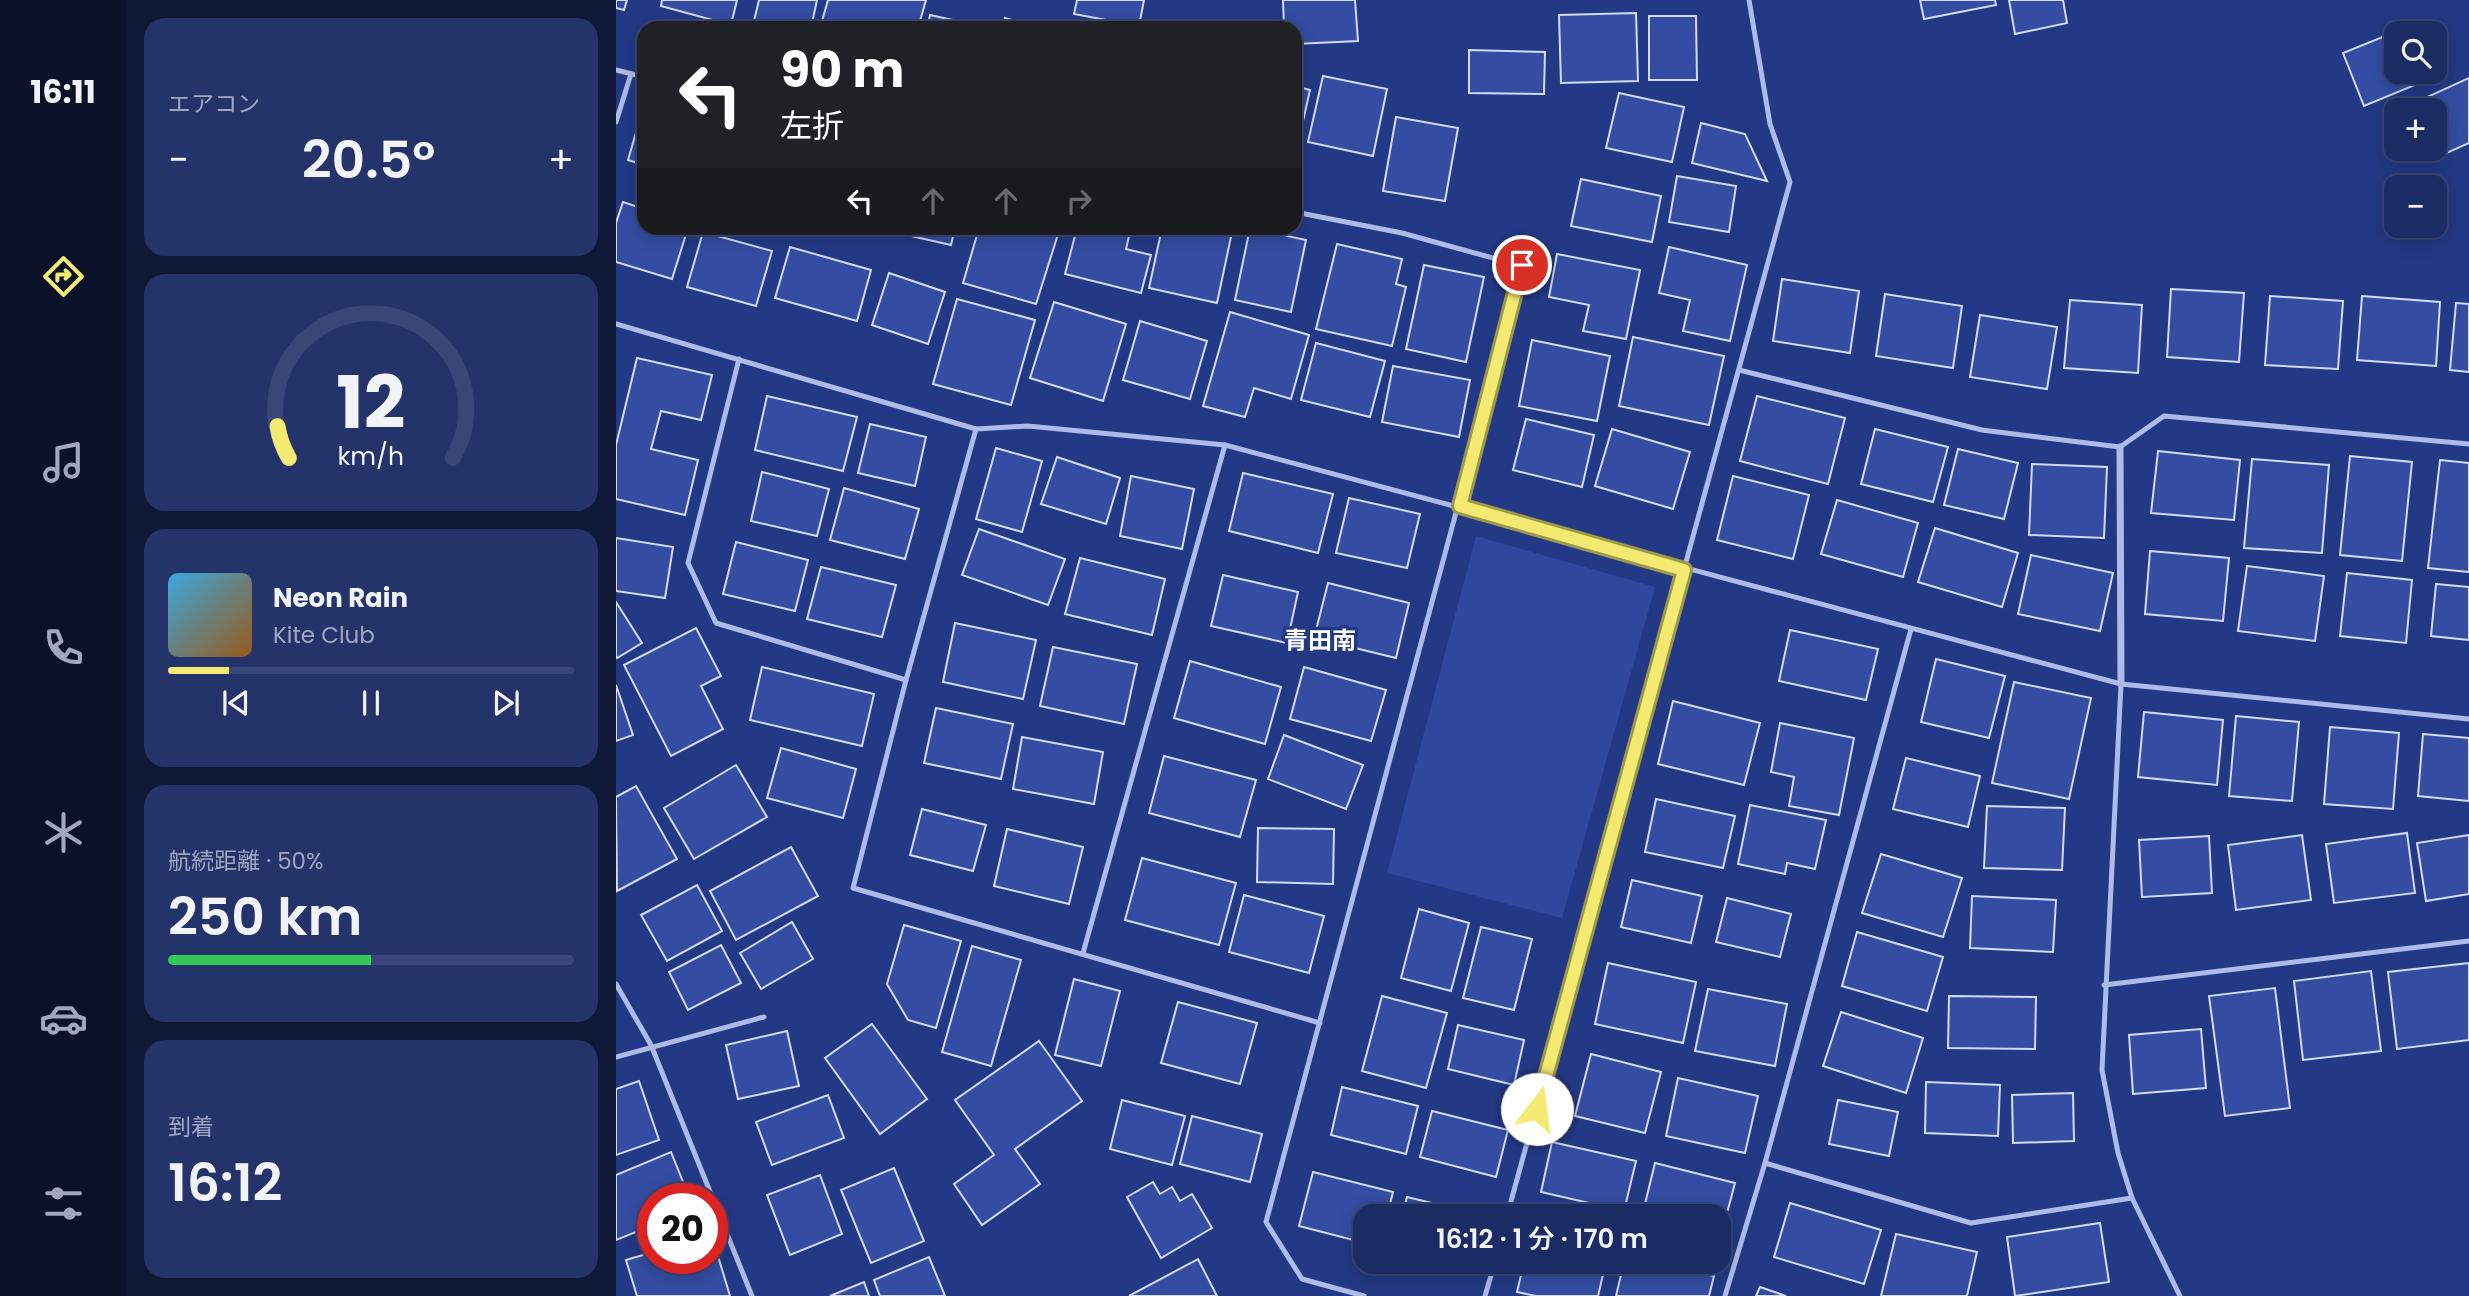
<!DOCTYPE html>
<html lang="ja">
<head>
<meta charset="utf-8">
<style>
	:root { --surface:#1b2b64; --page:#24336a; --text:#f1f3f6; --muted:#a0a7bf; --line:#394778; --accent:#f3ea72 }
	body { margin:0; font-family:Poppins,"Noto Sans JP",sans-serif; background:var(--page); color:var(--text); height:100vh; display:flex; flex-direction:column; font-size:26px; white-space:nowrap }
	* { box-sizing:border-box; margin:0 }
	p { font-size:23px; color:var(--muted) }
	.icon { flex:none; width:38px; height:38px; fill:none; stroke:currentColor; stroke-width:2; stroke-linecap:round; stroke-linejoin:round }
	.map { position:relative; flex:1; overflow:hidden }
	.side { display:flex; flex-direction:column; gap:18px; padding:18px; background:#0f1837; width:490px }
	.side>* { flex:none }
	.hud { position:absolute; left:21px; top:21px; width:665px; height:214px; border-radius:21px; box-shadow:0 4px 18px #0003,0 0 0 2px var(--line); background:#202124; color:#fff; overflow:hidden }
	.tools { position:absolute; left:1768px; top:21px; display:grid; gap:14px }
	.tools a { display:grid; place-items:center; width:63px; height:63px; border-radius:14px; background:var(--surface); box-shadow:0 4px 18px #0003,0 0 0 2px var(--line); font-size:35px }
	.speed { position:absolute; left:21px; top:1183px; display:flex; gap:14px; font-size:35px; font-weight:700; text-align:center }
	.speed>* { display:grid; place-content:center; width:91px; height:91px; border-radius:50%; background:var(--surface); box-shadow:0 4px 18px #0003,0 0 0 2px var(--line); line-height:1 }
	.speed .limit { border:10px solid #d22; background:#fff; color:#111 }
	.pin { position:absolute; display:grid; place-items:center; width:60px; height:60px; color:#fff; margin:-30px; border:4px solid #fff; border-radius:50%; box-shadow:0 2px 7px #0007 }
	.me { position:absolute; width:77px; margin:-38px; rotate:15deg; stroke-linejoin:round; filter:drop-shadow(0 0 5px #0008) }
	.turn { display:flex; align-items:center; gap:24px; height:147px; padding:0 28px; font-size:32px }
	.turn .icon { width:91px; height:91px; stroke-width:2.5 }
	.turn b { display:block; font-size:49px; line-height:60px }
	.lanes { display:flex; align-items:center; height:66px; padding:0 28px; background:#0003; justify-content:center; gap:35px; direction:ltr }
	.lanes .off { opacity:.35 }
	.big { font-size:52px; font-weight:600; line-height:1.1 }
	.side .widget { flex:1; display:flex; flex-direction:column; justify-content:center; gap:10px; min-width:0; padding:0 24px; border-radius:21px; background:var(--page) }
	.side .dial { align-items:center; gap:0 }
	.dial svg { height:182px; overflow:visible; fill:none; stroke:var(--line); stroke-width:7; stroke-linecap:round; text-anchor:middle }
	.dial text { fill:var(--text); stroke:none }
	.song { display:flex; align-items:center; gap:21px }
	.cover { width:84px; height:84px; border-radius:10px; background:linear-gradient(135deg,hsl(200 70% 55%),hsl(30 70% 35%)) }
	.played { height:7px; border-radius:4px; background:linear-gradient(90deg,var(--accent) 15%,var(--line) 15%) }
	.keys { display:flex; justify-content:space-around; direction:ltr }
	.heat { display:flex; justify-content:space-between; align-items:center; font-size:38px; direction:ltr }
	.charge { height:10px; border-radius:5px; background:linear-gradient(90deg,#34c759 50%,var(--line) 0) }
	.trip { position:absolute; left:737px; top:1204px; width:378px; height:70px; border-radius:21px; background:var(--surface); box-shadow:0 4px 18px #0003,0 0 0 2px var(--line); font-weight:600; line-height:70px; text-align:center }
	main { display:flex; flex:1; min-height:0 }
	.menu { display:flex; flex-direction:column; width:126px; justify-content:space-around; align-items:center; background:#0b1128; color:var(--muted) }
	.menu .icon { width:49px; height:49px }
	.menu .current { color:var(--accent) }
	.menu b { font-size:32px; color:var(--text) }
	.map>svg:first-child { display:block }
</style>
</head>
<body>
<main>
<nav class="menu">
<b>16:11</b>
<svg class="icon current" aria-label="directions" viewBox="0 0 24 24"><path d="M12 3l9 9-9 9-9-9zM9 14v-3h6M13 9l2 2-2 2"/></svg>
<svg class="icon" aria-label="music" viewBox="0 0 24 24"><path d="M9 18V5l10-2v13"/><circle cx="6" cy="18" r="3"/><circle cx="16" cy="16" r="3"/></svg>
<svg class="icon" aria-label="phone" viewBox="0 0 24 24"><path d="M5 4h4l2 5-3 2q2 4 5 5l2-3 5 2v4C11 20 4 13 5 4z"/></svg>
<svg class="icon" aria-label="climate" viewBox="0 0 24 24"><path d="M12 3v18M4 7l16 10M4 17L20 7"/></svg>
<svg class="icon" aria-label="car" viewBox="0 0 24 24"><path d="M5 17H2v-5l4-1 3-4h7l3 4 3 1v5h-3M9 17h6M6 11h13"/><circle cx="7" cy="17" r="2"/><circle cx="17" cy="17" r="2"/></svg>
<svg class="icon" aria-label="filters" viewBox="0 0 24 24"><path d="M4 7h16M4 17h16"/><circle cx="9" cy="7" r="2"/><circle cx="15" cy="17" r="2"/></svg>
</nav>
<section class="side">
<div class="widget"><p>エアコン</p>
<div class="heat"><a>−</a><b class="big">20.5°</b><a>+</a></div>
</div>
<div class="widget dial"><svg viewBox="0 0 100 80">
<path d="M14 69A42 42 0 1 1 86 69"/>
<path d="M14 69A42 42 0 0 1 9 55" stroke="#f3ea72"/>
<text x="50" y="56" font-size="32" font-weight="700">12</text>
<text x="50" y="72" font-size="11">km/h</text>
</svg></div>
<div class="widget">
<div class="song"><i class="cover"></i><div><b>Neon Rain</b><p>Kite Club</p></div></div>
<div class="played"></div>
<div class="keys"><svg class="icon" aria-label="previous" viewBox="0 0 24 24"><path d="M18 5L8 12l10 7zM5 5v14"/></svg><svg class="icon" aria-label="pause" viewBox="0 0 24 24"><path d="M8 5v14M16 5v14"/></svg><svg class="icon" aria-label="next" viewBox="0 0 24 24"><path d="M6 5l10 7-10 7zM19 5v14"/></svg></div>
</div>
<div class="widget"><p>航続距離 · 50%</p><b class="big">250 km</b><div class="charge"></div></div>
<div class="widget"><p>到着</p><b class="big">16:12</b></div>
</section>
<div class="map">
<svg width="1853" height="1296" viewBox="0 0 1853 1296">
	<rect width="100%" height="100%" fill="#243985"/>
	<path fill="#2e489d" d="M860,536l179,51 -93,331 -175,-45z"/>
	<g fill="#344da2" stroke="#d2daf6" stroke-width="2">
		<path d="M0,0h11l-3,10 -8,-2z"/>
		<path d="M46,0h75l-6,25 -70,-19z"/>
		<path d="M143,0h58l-6,28h-43l-15,-3z"/>
		<path d="M212,0h98l-8,28h-98z"/>
		<path d="M461,0h67l-5,26 -65,-12z"/>
		<path d="M667,0h72l3,41 -63,3v-16h-11z"/>
		<path d="M1304,0h75l1,5 -72,14z"/>
		<path d="M1393,0h54l4,23 -52,11z"/>
		<path d="M1020,13l2,68 -77,2 -2,-68z"/>
		<path d="M314,15l60,13h-63z"/>
		<path d="M1033,16h47l1,64h-48z"/>
		<path d="M389,18l37,10h-39z"/>
		<path d="M1801,23l5,10h-26v39h38v-8l5,11 -75,31 -21,-53z"/>
		<path d="M853,50l76,2 -1,42 -75,-1z"/>
		<path d="M707,76l64,13 -14,67 -65,-14z"/>
		<path d="M1853,78v65l-31,14 -4,-9v-38h-17l-3,-7z"/>
		<path d="M679,86l15,4 -14,63h-1z"/>
		<path d="M1003,93l65,14 -12,55 -66,-14z"/>
		<path d="M28,105v60l-16,-5z"/>
		<path d="M780,117l62,11 -13,73 -62,-10z"/>
		<path d="M1085,123l44,11 22,47 -75,-18z"/>
		<path d="M1061,176l59,10 -7,46 -60,-10z"/>
		<path d="M965,179l80,17 -9,46 -81,-16z"/>
		<path d="M7,202l21,7v19h44l-16,51 -56,-17v-39z"/>
		<path d="M274,228h65l-4,17 -62,-14z"/>
		<path d="M363,228h81l-24,76 -73,-21z"/>
		<path d="M461,228h54l-5,21 25,6 -10,38 -76,-19z"/>
		<path d="M546,228h51l19,4 -15,71 -68,-15z"/>
		<path d="M634,228l56,12 -15,72 -56,-12z"/>
		<path d="M87,232l69,19 -16,55 -69,-19z"/>
		<path d="M721,244l65,15 -6,25 10,3 -14,59 -76,-17z"/>
		<path d="M174,247l81,23 -14,51 -82,-23z"/>
		<path d="M1053,247l78,18 -17,76 -47,-10 7,-31 -31,-7z"/>
		<path d="M941,254l83,16 -14,69 -43,-8 6,-26 -40,-8z"/>
		<path d="M808,265l60,12 -18,85 -60,-13z"/>
		<path d="M273,273l56,19 -17,52 -56,-19z"/>
		<path d="M1166,279l77,12 -9,62 -77,-12z"/>
		<path d="M1555,289l73,4 -5,69 -72,-5z"/>
		<path d="M1269,294l77,12 -9,62 -77,-12z"/>
		<path d="M1654,296l73,5 -5,68 -73,-4z"/>
		<path d="M1746,296l78,6 -4,64 -79,-6z"/>
		<path d="M341,299l78,21 -24,85 -78,-21z"/>
		<path d="M1454,300l72,5 -4,68 -74,-5z"/>
		<path d="M438,302l72,22 -23,77 -73,-23z"/>
		<path d="M1840,303l13,1v68l-19,-2z"/>
		<path d="M614,312l79,23 -18,64 -37,-11 -9,29 -42,-11z"/>
		<path d="M1364,315l77,12 -10,62 -77,-12z"/>
		<path d="M524,321l67,20 -17,58 -67,-19z"/>
		<path d="M1017,337l91,19 -15,69 -90,-19z"/>
		<path d="M916,340l78,16 -13,65 -78,-15z"/>
		<path d="M700,343l69,18 -15,56 -69,-17z"/>
		<path d="M21,358l75,17 -11,45 -40,-9 -10,38 47,11 -13,55 -69,-16v-54z"/>
		<path d="M777,366l77,14 -11,57 -77,-15z"/>
		<path d="M151,396l90,21 -14,54 -88,-21z"/>
		<path d="M1141,396l88,22 -17,66 -88,-23z"/>
		<path d="M910,419l68,16 -12,52 -69,-17z"/>
		<path d="M254,424l56,13 -11,49 -57,-13z"/>
		<path d="M996,429l78,23 -17,57 -78,-23z"/>
		<path d="M1259,429l73,18 -15,55 -72,-18z"/>
		<path d="M380,448l46,13 -20,71 -46,-13z"/>
		<path d="M1342,449l60,14 -14,56 -60,-14z"/>
		<path d="M1542,451l82,9 -6,60 -83,-7z"/>
		<path d="M1734,456l62,6 -10,99 -62,-6z"/>
		<path d="M441,457l63,21 -14,46 -65,-20z"/>
		<path d="M1636,459l77,6 -7,88 -78,-5z"/>
		<path d="M1824,460l29,3v109l-41,-4z"/>
		<path d="M1416,464l75,3 -3,71 -75,-3z"/>
		<path d="M146,472l67,17 -12,47 -66,-15z"/>
		<path d="M627,473l90,21 -15,59 -89,-22z"/>
		<path d="M515,476l63,13 -12,60 -62,-13z"/>
		<path d="M1117,476l76,19 -16,64 -76,-19z"/>
		<path d="M228,488l75,21 -14,50 -75,-19z"/>
		<path d="M733,498l71,16 -13,54 -71,-15z"/>
		<path d="M1221,500l81,23 -15,54 -82,-23z"/>
		<path d="M1319,528l83,25 -16,54 -84,-25z"/>
		<path d="M363,529l86,30 -17,46 -86,-30z"/>
		<path d="M0,538l57,9 -8,51 -49,-7z"/>
		<path d="M120,542l72,18 -13,51 -72,-17z"/>
		<path d="M1534,551l79,7 -6,63 -78,-7z"/>
		<path d="M1415,555l82,18 -13,58 -82,-17z"/>
		<path d="M464,558l85,21 -13,56 -87,-21z"/>
		<path d="M1631,566l77,10 -9,65 -77,-10z"/>
		<path d="M205,567l75,18 -14,52 -75,-18z"/>
		<path d="M1731,573l65,7 -6,63 -66,-7z"/>
		<path d="M607,575l75,17 -11,51 -76,-17z"/>
		<path d="M712,583l81,20 -13,55 -82,-20z"/>
		<path d="M1820,584l33,3v53l-38,-4z"/>
		<path d="M0,602l26,41 -25,15 -1,-2z"/>
		<path d="M339,623l81,17 -13,59 -80,-17z"/>
		<path d="M80,628l25,48 -20,10 22,43 -52,27 -47,-91z"/>
		<path d="M1174,630l88,19 -12,51 -87,-19z"/>
		<path d="M437,647l84,17 -13,60 -84,-18z"/>
		<path d="M1320,659l69,17 -16,62 -68,-16z"/>
		<path d="M574,661l91,26 -16,57 -91,-26z"/>
		<path d="M146,667l112,27 -12,52 -112,-26z"/>
		<path d="M688,667l82,23 -15,51 -81,-22z"/>
		<path d="M1398,682l77,16 -22,101 -77,-16z"/>
		<path d="M0,685l17,50 -17,6z"/>
		<path d="M1057,701l87,22 -16,62 -86,-21z"/>
		<path d="M320,708l77,16 -12,55 -77,-16z"/>
		<path d="M1528,712l79,8 -6,65 -79,-8z"/>
		<path d="M1620,716l63,6 -7,79 -63,-5z"/>
		<path d="M1164,723l74,15 -15,77 -50,-9 5,-29 -23,-5z"/>
		<path d="M1714,727l69,6 -6,76 -69,-5z"/>
		<path d="M1807,734l46,4v63l-51,-5z"/>
		<path d="M668,735l79,30 -17,44 -78,-30z"/>
		<path d="M406,737l81,15 -9,52 -81,-15z"/>
		<path d="M165,748l75,21 -13,49 -76,-20z"/>
		<path d="M548,756l92,24 -16,57 -91,-24z"/>
		<path d="M1290,758l74,18 -12,51 -75,-18z"/>
		<path d="M120,765l31,52 -73,42 -30,-51z"/>
		<path d="M20,786l41,73 -60,32 -1,-94z"/>
		<path d="M1040,799l79,17 -12,52 -78,-16z"/>
		<path d="M1134,805l76,15 -11,49 -28,-6 -2,11 -47,-10z"/>
		<path d="M1371,806l78,2 -3,62 -78,-2z"/>
		<path d="M306,809l64,16 -13,46 -63,-16z"/>
		<path d="M642,828l76,1 -1,55 -76,-2z"/>
		<path d="M391,829l76,18 -14,57 -75,-18z"/>
		<path d="M1791,833l8,60 -81,10 -8,-59z"/>
		<path d="M1686,835l9,65 -75,10 -8,-65z"/>
		<path d="M1853,835v59l-43,7 -9,-58z"/>
		<path d="M1593,836l3,57 -70,4 -3,-57z"/>
		<path d="M175,847l27,49 -82,44 -26,-49z"/>
		<path d="M1265,854l81,24 -19,59 -81,-24z"/>
		<path d="M526,858l94,25 -17,62 -94,-25z"/>
		<path d="M1016,880l70,16 -11,47 -70,-16z"/>
		<path d="M81,885l25,46 -55,30 -26,-46z"/>
		<path d="M628,895l80,21 -15,57 -80,-21z"/>
		<path d="M1356,896l84,4 -3,52 -83,-4z"/>
		<path d="M1111,898l64,16 -11,43 -64,-15z"/>
		<path d="M803,909l50,14 -18,68 -50,-13z"/>
		<path d="M176,922l21,37 -52,30 -21,-36z"/>
		<path d="M288,925l57,16 -25,87 -28,-8 -21,-36z"/>
		<path d="M865,927l51,12 -18,71 -51,-12z"/>
		<path d="M1241,932l86,25 -16,54 -85,-25z"/>
		<path d="M105,945l20,38 -53,27 -19,-38z"/>
		<path d="M356,946l49,14 -30,106 -49,-14z"/>
		<path d="M992,963l88,19 -13,61 -88,-19z"/>
		<path d="M1853,963v77l-72,9 -9,-77z"/>
		<path d="M1755,971l10,80 -78,9 -9,-79z"/>
		<path d="M458,979l46,12 -19,75 -46,-11z"/>
		<path d="M1659,988l15,120 -65,8 -16,-120z"/>
		<path d="M1092,989l79,15 -12,62 -80,-15z"/>
		<path d="M766,996l65,17 -21,75 -64,-17z"/>
		<path d="M1333,996l87,1 -1,52 -87,-1z"/>
		<path d="M562,1002l79,21 -17,61 -79,-21z"/>
		<path d="M1225,1012l82,26 -17,55 -83,-27z"/>
		<path d="M256,1024l55,75 -47,35 -55,-76z"/>
		<path d="M842,1025l66,15 -10,45 -66,-16z"/>
		<path d="M1585,1029l5,59 -73,6 -4,-59z"/>
		<path d="M171,1031l12,55 -61,13 -12,-54z"/>
		<path d="M423,1041l43,60 -67,48 25,35 -58,41 -28,-41 40,-29 -39,-55z"/>
		<path d="M975,1054l70,18 -16,61 -70,-17z"/>
		<path d="M1062,1078l80,18 -13,57 -79,-17z"/>
		<path d="M23,1081l20,59 -43,15v-66z"/>
		<path d="M1310,1082l74,3 -2,51 -73,-3z"/>
		<path d="M726,1087l76,19 -12,48 -75,-19z"/>
		<path d="M1457,1093l1,48 -61,2 -1,-48z"/>
		<path d="M212,1095l16,43 -72,27 -16,-43z"/>
		<path d="M506,1100l63,16 -13,49 -62,-16z"/>
		<path d="M1222,1100l60,12 -9,44 -60,-12z"/>
		<path d="M816,1111l76,19 -12,47 -76,-20z"/>
		<path d="M576,1116l70,18 -12,48 -70,-18z"/>
		<path d="M936,1142l84,19 -12,50 -83,-19z"/>
		<path d="M55,1152l19,47h-37v26l-37,15v-65z"/>
		<path d="M1039,1163l80,20 -14,53 -3,-20h-76z"/>
		<path d="M278,1168l30,73 -53,22 -30,-73z"/>
		<path d="M697,1172l80,20 -6,24h-22v27l-66,-17z"/>
		<path d="M204,1175l22,59 -52,21 -23,-60z"/>
		<path d="M537,1182l7,12 12,-7 8,14 12,-7 20,34 -51,30 -34,-61z"/>
		<path d="M791,1197l79,19h-84z"/>
		<path d="M1174,1203l91,27 -17,54 -90,-27z"/>
		<path d="M1484,1223l9,59 -94,14 -8,-59z"/>
		<path d="M1280,1234l81,18 -10,44h-86z"/>
		<path d="M96,1236l18,60h-93l-11,-36 27,-8v6h59z"/>
		<path d="M313,1257l16,39h-65l-6,-16z"/>
		<path d="M582,1259l19,37h-88z"/>
		<path d="M825,1262h34l-2,7z"/>
		<path d="M908,1262h82l-8,34h-62l-19,-4z"/>
		<path d="M1008,1262h28l62,14 -5,20h-93z"/>
		<path d="M248,1282l5,14h-39z"/>
		<path d="M1144,1287l26,9h-30z"/>
	</g>
	<g fill="none" stroke-linecap="round" stroke-linejoin="round">
		<g stroke="#aebbe8" stroke-width="5">
			<path d="M0,70l28,7"/>
			<path d="M0,122l15,-48"/>
			<path d="M679,212l107,21 120,33 -256,956 36,57 62,17"/>
			<path d="M0,324l360,105 52,-3 197,19 896,239 348,35"/>
			<path d="M123,359l-51,204 28,60 190,57"/>
			<path d="M1123,370l243,60 138,17 44,-31 305,28"/>
			<path d="M360,429l-70,251 -53,208 467,135"/>
			<path d="M1505,684l-19,386 16,83 14,45 48,98"/>
			<path d="M467,953l142,-508"/>
			<path d="M0,984l35,61 101,251"/>
			<path d="M1488,985l365,-44"/>
			<path d="M0,1057l148,-40"/>
			<path d="M1149,1163l206,60 161,-25"/>
			<path d="M891,1216l283,-1034 -20,-58 -21,-124"/>
			<path d="M869,1296l10,-34"/>
			<path d="M1109,1296l40,-133 146,-534"/>
		</g>
		<path stroke="#aebbe8" stroke-width="7" d="M1504,447l1,237"/>
	</g>
	<g fill="none" stroke-linecap="round" stroke-linejoin="round">
		<defs>
			<path id="route" d="M906,265l-62,241 224,64 -147,539"/>
		</defs>
		<use href="#route" stroke="#9e984a" stroke-width="18"/>
		<use href="#route" stroke="#f3ea72" stroke-width="12"/>
	</g>
	<g text-anchor="middle" dominant-baseline="central" stroke-width="7" stroke-linejoin="round" paint-order="stroke">
		<g font-size="24" font-weight="bold" fill="#fff" stroke="#243985">
			<text x="704" y="640">青田南</text>
		</g>
	</g>
</svg>
<div class="tools">
<a><svg class="icon" aria-label="search" viewBox="0 0 24 24"><circle cx="10" cy="10" r="6"/><path d="M15 15l6 6"/></svg></a>
<a>+</a>
<a>−</a>
</div>
<div class="speed"><div class="limit">20</div></div>
<div class="pin" style="left:906px;top:265px;background:#d93025"><svg class="icon" aria-label="arrive" viewBox="0 0 24 24"><path d="M6 21V4h12l-3 4 3 4H6"/></svg></div>
<svg class="me" style="left:921px;top:1109px" viewBox="-20 -20 40 40"><circle r="19" fill="#fff"/><path d="M0-13L10 11 0 6-10 11z" fill="#f3ea72"/></svg>
<div class="trip">16:12 · 1 分 · 170 m</div>
<div class="hud">
<div class="turn"><svg class="icon" aria-label="left" viewBox="0 0 24 24"><path d="M17 20v-9H6M10 6l-5 5 5 5"/></svg><div><b>90 m</b>左折</div></div>
<div class="lanes"><svg class="icon" aria-label="left" viewBox="0 0 24 24"><path d="M17 20v-9H6M10 6l-5 5 5 5"/></svg><svg class="icon off" aria-label="ahead" viewBox="0 0 24 24"><path d="M12 20V5M6 11l6-6 6 6"/></svg><svg class="icon off" aria-label="ahead" viewBox="0 0 24 24"><path d="M12 20V5M6 11l6-6 6 6"/></svg><svg class="icon off" aria-label="right" viewBox="0 0 24 24"><path d="M7 20v-9h11M14 6l5 5-5 5"/></svg></div>
</div>
</div>
</main>
</body>
</html>
